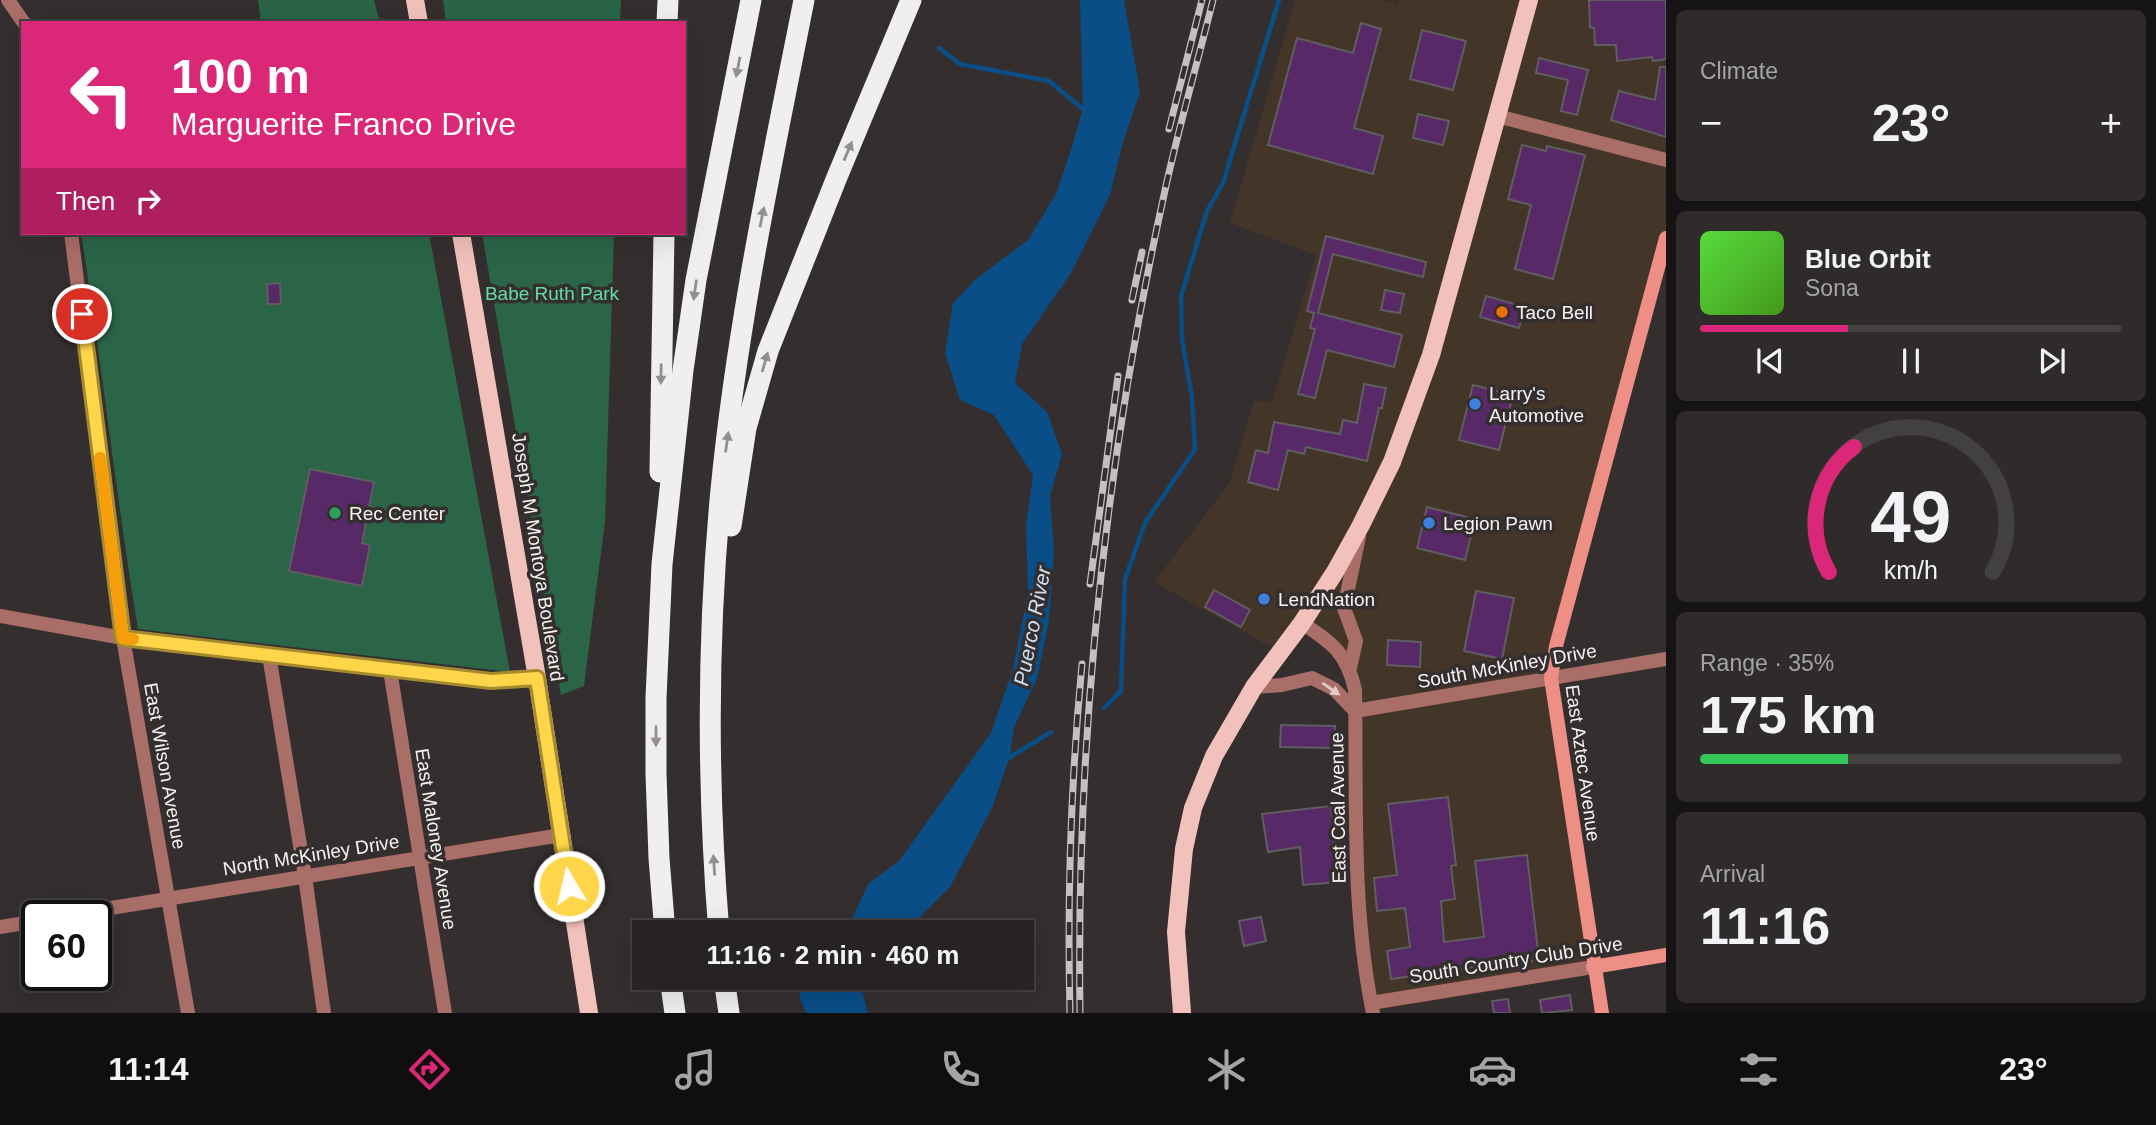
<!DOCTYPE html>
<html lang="en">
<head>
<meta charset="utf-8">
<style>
	:root { --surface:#272322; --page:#2f2b2a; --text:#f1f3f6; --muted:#a4a4a5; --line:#434040; --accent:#db2777 }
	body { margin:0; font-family:Helvetica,sans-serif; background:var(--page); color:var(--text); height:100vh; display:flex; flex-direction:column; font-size:26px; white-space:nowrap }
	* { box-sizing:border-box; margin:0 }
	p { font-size:23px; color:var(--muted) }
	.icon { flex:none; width:38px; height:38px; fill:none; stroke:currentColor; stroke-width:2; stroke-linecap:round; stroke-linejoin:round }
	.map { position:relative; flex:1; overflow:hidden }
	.panel { display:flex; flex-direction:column; gap:10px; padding:10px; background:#151313; width:490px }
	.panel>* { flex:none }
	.hud { position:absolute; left:21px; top:21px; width:665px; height:214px; border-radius:0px; box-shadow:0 7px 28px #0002,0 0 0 2px var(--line); background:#db2777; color:#fff; overflow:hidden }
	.speed { position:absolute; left:21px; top:900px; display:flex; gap:14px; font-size:35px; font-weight:700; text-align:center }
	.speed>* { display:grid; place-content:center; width:91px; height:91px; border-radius:50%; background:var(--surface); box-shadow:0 7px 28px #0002,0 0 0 2px var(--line); line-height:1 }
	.speed .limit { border:4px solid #111; border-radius:10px; background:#fff; color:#111 }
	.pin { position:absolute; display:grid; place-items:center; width:60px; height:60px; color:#fff; margin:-30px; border:4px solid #fff; border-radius:50%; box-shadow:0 2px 7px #0007 }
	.me { position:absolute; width:77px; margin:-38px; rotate:351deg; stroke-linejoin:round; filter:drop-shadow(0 0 5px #0008) }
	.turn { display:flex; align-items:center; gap:24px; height:147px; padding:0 35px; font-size:32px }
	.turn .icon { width:91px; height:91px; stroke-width:2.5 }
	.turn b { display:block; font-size:49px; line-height:60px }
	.then { display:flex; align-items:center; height:66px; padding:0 35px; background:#0003; gap:14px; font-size:26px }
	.big { font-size:52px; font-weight:700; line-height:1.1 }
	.panel .card { flex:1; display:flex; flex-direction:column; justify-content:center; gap:10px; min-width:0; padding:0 24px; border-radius:10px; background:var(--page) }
	.panel .dial { align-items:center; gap:0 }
	.dial svg { height:182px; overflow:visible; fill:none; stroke:var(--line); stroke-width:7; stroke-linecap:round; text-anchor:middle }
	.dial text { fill:var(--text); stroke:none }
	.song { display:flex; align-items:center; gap:21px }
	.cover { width:84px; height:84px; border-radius:10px; background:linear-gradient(135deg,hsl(110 70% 55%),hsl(100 70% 35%)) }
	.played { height:7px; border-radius:4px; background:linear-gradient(90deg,var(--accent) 35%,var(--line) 35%) }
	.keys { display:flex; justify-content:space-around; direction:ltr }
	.heat { display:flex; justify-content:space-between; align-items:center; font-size:38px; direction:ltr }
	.charge { height:10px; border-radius:5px; background:linear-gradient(90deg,#34c759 35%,var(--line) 0) }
	.trip { position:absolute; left:632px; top:920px; width:402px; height:70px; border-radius:0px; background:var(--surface); box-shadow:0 7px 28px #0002,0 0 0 2px var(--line); font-weight:700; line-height:70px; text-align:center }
	.tabs { display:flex; height:112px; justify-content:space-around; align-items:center; background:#100e0e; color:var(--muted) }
	.tabs .icon { width:49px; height:49px }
	.tabs .current { color:var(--accent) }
	.tabs b { font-size:32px; color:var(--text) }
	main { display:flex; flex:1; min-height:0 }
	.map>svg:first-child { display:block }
</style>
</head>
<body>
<main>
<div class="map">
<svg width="1666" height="1013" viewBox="0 0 1666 1013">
	<rect width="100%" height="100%" fill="#342f2e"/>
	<path fill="#433528" d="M1295,0h87l15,4 2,-4h267v238l-115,440 42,289 -222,36 -21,-335 -48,-45 -22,29 -126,-70 75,-98 25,-83 18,1 44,-147 -86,-32z"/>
	<g fill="#2a6548">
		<path d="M258,0h116l6,23h-119z"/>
		<path d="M443,0h178l-1,23h-174z"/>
		<path d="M81,233h348l81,439 -372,-43c-22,-132 -36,-265 -57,-396z"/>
		<path d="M482,233h132l-9,288 -21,165 -23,9z"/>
	</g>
	<g fill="#094e86">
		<path d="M1080,0h44l16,92 -17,50 -13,53 -39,78 -49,71 -7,39 32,29 15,42 -12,42 4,56 -5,69 -12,58 -23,48 -4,29 -18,52 -42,79 -46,46h-70l19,-16 15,-33 31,-23 92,-128 22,-64 15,-77 -2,-67 7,-50 -39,-60 -34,-15 -15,-47 8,-50 23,-24 52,-39 28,-46 14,-41 13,-44z"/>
		<path d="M805,978h54l9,35h-62l-7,-16z"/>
	</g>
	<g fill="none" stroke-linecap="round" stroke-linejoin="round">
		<g stroke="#094e86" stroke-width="4.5">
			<path d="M939,48l21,16 89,17 39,32"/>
			<path d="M1104,708l17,-17 4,-112 20,-56 50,-74 -3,-51 -10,-59 -1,-43 26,-85 16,-28 56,-183"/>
			<path d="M1007,759l44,-27"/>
		</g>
	</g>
	<g fill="#572a67" stroke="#605d61" stroke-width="2">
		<path d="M1589,0h77v59l-13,2 -1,-4 -35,4 -1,-16h-21l-1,-17 -4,-1z"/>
		<path d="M1361,23l20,6 -27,99 29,8 -10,38 -105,-29 29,-107 56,15z"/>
		<path d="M1422,30l44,11 -13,49 -43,-11z"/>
		<path d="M1539,58l49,12 -11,45 -16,-4 7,-31 -32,-7z"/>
		<path d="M1660,67h6v70l-55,-17 8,-29 36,9z"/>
		<path d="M1418,114l31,7 -6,24 -30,-7z"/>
		<path d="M1522,145l24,6 1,-5 38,9 -32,124 -38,-10 16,-64 -23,-6z"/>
		<path d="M1326,236l100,26 -3,15 -90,-23 -15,59 84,22 -8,32 -67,-17 -12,48 -17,-4 17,-65 -5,-1 4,-15 -7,-2z"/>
		<path d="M280,283l1,21h-13l-1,-20z"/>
		<path d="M1385,290l19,4 -4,19 -19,-3z"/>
		<path d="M1486,296l39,11 -6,21 -39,-11z"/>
		<path d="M1364,384l22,4 -4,20h-3l-12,53 -61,-14 -2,7 -16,-4 -10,40 -30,-8 8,-32 12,3 6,-31 66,12 3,-14 14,3z"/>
		<path d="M1473,385l40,10 -14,55 -40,-10z"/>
		<path d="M310,469l64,13 -12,61 8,2 -8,41 -73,-15z"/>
		<path d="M1427,507l48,12 -10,41 -48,-12z"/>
		<path d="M1214,590l36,20 -9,17 -36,-20z"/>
		<path d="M1476,591l38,7 -12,61 -38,-8z"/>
		<path d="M1388,640l33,2 -1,25 -33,-2z"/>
		<path d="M1281,725l54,1 -1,22 -54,-1z"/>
		<path d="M1448,797l8,68 -5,1 4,33 -14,2 3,41 40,-5 -9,-76 52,-6 12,105 -52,5 -96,14 -4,-28 23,-4 -5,-39 -28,3 -3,-33 23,-3 -9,-71z"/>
		<path d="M1331,806l7,76 -35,3 -3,-38 -32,5 -6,-38z"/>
		<path d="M1261,917l5,24 -22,5 -5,-25z"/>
		<path d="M1570,995l2,15 -30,3 -2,-13z"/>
		<path d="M1508,999l2,14h-16l-2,-12z"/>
	</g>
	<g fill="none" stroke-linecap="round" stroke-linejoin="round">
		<g stroke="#a96e67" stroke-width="14">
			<path d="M8,0l16,23"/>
			<path d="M1497,116l169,44"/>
			<path d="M71,233l52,405 65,375"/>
			<path d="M0,616l123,22 267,32 101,11 46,-3"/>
			<path d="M1302,623c30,20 45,30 53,67 2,107 -4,217 18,323"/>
			<path d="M269,655l36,221 19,137"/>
			<path d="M1350,668l6,-27 -12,-33 15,-71"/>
			<path d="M390,670l55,343"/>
			<path d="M1254,687l28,-2 30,-7 22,11 21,22"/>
			<path d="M1355,711l311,-52"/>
			<path d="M68,915l493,-80"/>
			<path d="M0,927l37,-6"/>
			<path d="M1371,1003l222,-36"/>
		</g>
		<g stroke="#ed8f85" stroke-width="14">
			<path d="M1593,967l73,-12"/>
			<path d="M1602,1013l-51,-335 5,-32 110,-408"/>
		</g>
		<g stroke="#f3c1bb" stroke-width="18">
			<path d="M415,0l4,23"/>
			<path d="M461,233l76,445 52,335"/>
			<path d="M1182,1013l-6,-81 8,-83 9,-41 21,-52 40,-69 48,-64 33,-51 26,-47 31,-63 39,-107 98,-355"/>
		</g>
		<g stroke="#efefef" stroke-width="21">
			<path d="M667,23l1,-23"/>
			<path d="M660,472l4,-239"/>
			<path d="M731,526l15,-98 22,-77 69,-174 74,-177"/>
			<path d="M665,933l-6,-75 -3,-84v-76l6,-134 21,-194 13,-90 55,-280"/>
			<path d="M719,933c-12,-148 -12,-296 2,-443 16,-165 51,-328 83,-490"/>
			<path d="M670,978l5,35"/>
			<path d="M724,978l5,35"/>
		</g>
		<defs>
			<g id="rail">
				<path d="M1169,129l33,-129"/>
				<path d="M1132,300l10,-48"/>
				<path d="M1090,584l28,-208"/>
				<path d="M1070,1013c-3,-117 1,-233 12,-349"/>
				<path d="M1080,1013c-4,-275 25,-550 84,-818 14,-66 33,-130 49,-195"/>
			</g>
		</defs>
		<use href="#rail" stroke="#c3c1c0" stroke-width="7"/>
		<use href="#rail" stroke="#342f2e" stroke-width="4.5" stroke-dasharray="13" stroke-linecap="butt"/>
	</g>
	<defs><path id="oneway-solid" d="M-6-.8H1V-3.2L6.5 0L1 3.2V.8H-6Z" transform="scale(1.75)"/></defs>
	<g fill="#928f8e">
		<use href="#oneway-solid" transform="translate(738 67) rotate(101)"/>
		<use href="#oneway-solid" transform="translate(848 151) rotate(-67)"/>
		<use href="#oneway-solid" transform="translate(762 217) rotate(-79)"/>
		<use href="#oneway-solid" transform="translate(695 290) rotate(98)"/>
		<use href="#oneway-solid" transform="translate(765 362) rotate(-74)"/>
		<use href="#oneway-solid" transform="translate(661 374) rotate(91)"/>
		<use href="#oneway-solid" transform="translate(727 442) rotate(-82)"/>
		<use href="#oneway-solid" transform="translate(656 736) rotate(90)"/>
		<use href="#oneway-solid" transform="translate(714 865) rotate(-94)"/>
	</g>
	<use fill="#dfccc9" href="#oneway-solid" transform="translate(1331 689) rotate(35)"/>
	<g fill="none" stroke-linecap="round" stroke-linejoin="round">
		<defs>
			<path id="route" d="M82,314l41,324 368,43 46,-3 32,208"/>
		</defs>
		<use href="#route" stroke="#a68a30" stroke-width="18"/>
		<use href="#route" stroke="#ffd54a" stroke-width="12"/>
		<path stroke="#f59e0b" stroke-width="12" d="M100,458l23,180 10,1"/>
	</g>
	<circle fill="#e8710a" stroke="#342f2e" stroke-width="2.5" cx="1502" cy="312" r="7"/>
	<g fill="#3f7fe0" stroke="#342f2e" stroke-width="2.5">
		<circle cx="1475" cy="404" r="7"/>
		<circle cx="1429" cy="523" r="7"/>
		<circle cx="1264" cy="599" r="7"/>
	</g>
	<circle fill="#2e9e5b" stroke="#342f2e" stroke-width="2.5" cx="335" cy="513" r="7"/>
	<g text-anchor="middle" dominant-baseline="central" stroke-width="7" stroke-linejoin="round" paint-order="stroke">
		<g font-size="19" fill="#62dea2" stroke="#342f2e">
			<text x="552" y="293">Babe Ruth Park</text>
		</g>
		<g font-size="19" fill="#f6f4f3" stroke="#342f2e" text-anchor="start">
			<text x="1516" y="312">Taco Bell</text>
			<text x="1489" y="393">Larry's<tspan x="1489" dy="22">Automotive</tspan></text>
			<text x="349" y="513">Rec Center</text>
			<text x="1443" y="523">Legion Pawn</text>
			<text x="1278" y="599">LendNation</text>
		</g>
		<g font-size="19" fill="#f6f4f3" stroke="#342f2e">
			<text transform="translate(538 557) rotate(81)">Joseph M Montoya Boulevard</text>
			<text transform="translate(1507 666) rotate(-10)">South McKinley Drive</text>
			<text transform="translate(1583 763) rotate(82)">East Aztec Avenue</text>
			<text transform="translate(165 766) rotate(80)">East Wilson Avenue</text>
			<text transform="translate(1338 808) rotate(-91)">East Coal Avenue</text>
			<text transform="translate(436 839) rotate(81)">East Maloney Avenue</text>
			<text transform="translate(311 855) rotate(-9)">North McKinley Drive</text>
			<text transform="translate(1516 960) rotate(-9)">South Country Club Drive</text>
		</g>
		<g font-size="21" font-style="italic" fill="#d1e0f1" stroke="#342f2e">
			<text transform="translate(1032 626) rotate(-79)">Puerco River</text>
		</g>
	</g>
</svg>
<div class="speed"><div class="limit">60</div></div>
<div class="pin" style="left:82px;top:314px;background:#d93025"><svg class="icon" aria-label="arrive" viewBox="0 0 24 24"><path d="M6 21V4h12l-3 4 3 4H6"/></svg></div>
<svg class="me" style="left:569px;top:886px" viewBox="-20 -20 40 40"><circle r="17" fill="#ffd54a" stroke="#fff" stroke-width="3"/><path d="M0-11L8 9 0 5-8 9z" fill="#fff"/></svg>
<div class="trip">11:16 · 2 min · 460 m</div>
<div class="hud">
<div class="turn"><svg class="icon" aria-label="left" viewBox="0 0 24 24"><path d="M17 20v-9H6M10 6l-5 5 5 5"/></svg><div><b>100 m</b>Marguerite Franco Drive</div></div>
<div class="then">Then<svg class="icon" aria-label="right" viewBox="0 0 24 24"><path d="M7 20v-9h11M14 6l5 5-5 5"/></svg></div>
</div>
</div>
<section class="panel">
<div class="card"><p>Climate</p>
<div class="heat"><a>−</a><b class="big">23°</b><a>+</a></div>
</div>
<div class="card">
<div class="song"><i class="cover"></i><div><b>Blue Orbit</b><p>Sona</p></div></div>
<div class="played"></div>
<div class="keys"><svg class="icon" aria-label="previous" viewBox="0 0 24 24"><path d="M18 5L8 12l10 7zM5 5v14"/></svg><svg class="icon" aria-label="pause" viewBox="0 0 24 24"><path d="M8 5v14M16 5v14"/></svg><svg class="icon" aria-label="next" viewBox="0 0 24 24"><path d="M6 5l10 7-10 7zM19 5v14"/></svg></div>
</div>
<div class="card dial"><svg viewBox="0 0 100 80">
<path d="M14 69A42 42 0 1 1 86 69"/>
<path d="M14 69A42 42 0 0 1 25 14" stroke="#db2777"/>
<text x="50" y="56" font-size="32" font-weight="700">49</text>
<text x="50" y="72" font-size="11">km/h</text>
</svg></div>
<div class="card"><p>Range · 35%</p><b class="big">175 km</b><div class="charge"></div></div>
<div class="card"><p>Arrival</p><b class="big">11:16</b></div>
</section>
</main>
<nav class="tabs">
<b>11:14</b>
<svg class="icon current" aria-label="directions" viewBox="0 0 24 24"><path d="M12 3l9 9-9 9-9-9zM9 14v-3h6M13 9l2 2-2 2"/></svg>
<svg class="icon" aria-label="music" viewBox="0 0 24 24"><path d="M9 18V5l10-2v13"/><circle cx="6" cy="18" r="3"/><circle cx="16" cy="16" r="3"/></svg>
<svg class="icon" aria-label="phone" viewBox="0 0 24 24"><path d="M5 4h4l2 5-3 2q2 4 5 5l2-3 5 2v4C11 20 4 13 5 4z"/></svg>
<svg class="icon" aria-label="climate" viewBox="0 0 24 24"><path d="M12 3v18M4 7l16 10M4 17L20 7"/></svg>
<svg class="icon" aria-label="car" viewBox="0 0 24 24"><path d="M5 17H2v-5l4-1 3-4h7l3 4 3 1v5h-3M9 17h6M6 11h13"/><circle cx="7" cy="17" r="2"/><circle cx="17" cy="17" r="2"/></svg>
<svg class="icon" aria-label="filters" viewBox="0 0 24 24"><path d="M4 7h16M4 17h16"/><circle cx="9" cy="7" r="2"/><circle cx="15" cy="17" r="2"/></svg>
<b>23°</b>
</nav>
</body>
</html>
